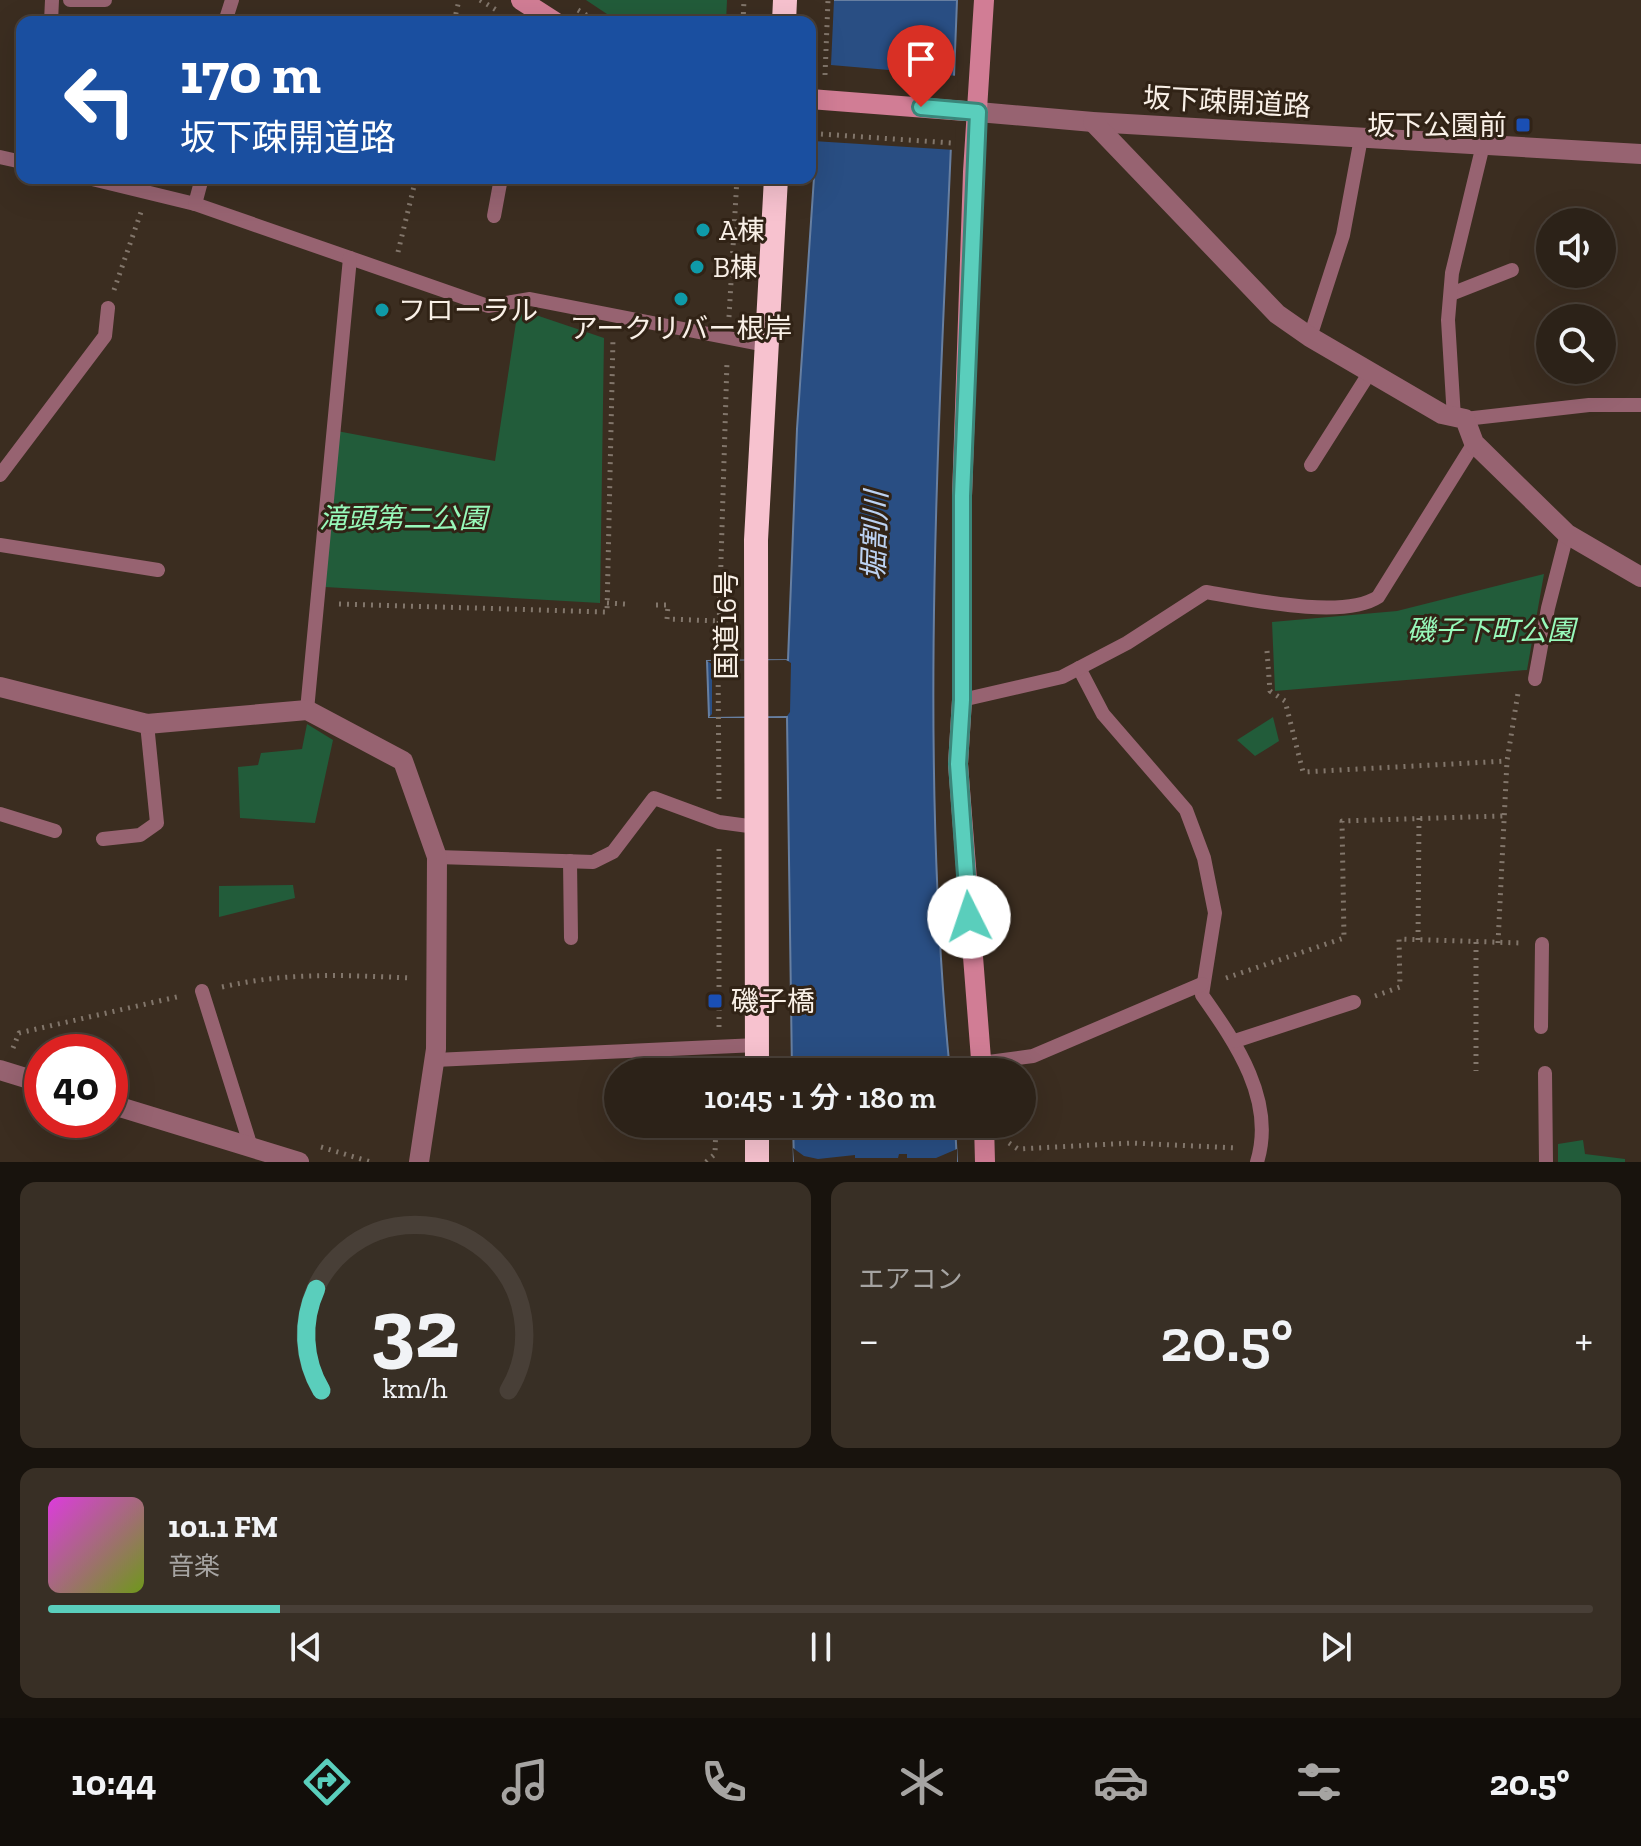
<!DOCTYPE html>
<html lang="ja">
<head>
<meta charset="utf-8">
<style>
	:root { --surface:#2c2218; --page:#382f25; --text:#f1f3f6; --muted:#a6a4a2; --line:#483f37; --accent:#5acebc }
	body { margin:0; font-family:"Zilla Slab","Noto Sans JP",serif; background:var(--page); color:var(--text); height:100vh; display:flex; flex-direction:column; font-size:30px; white-space:nowrap }
	* { box-sizing:border-box; margin:0 }
	p { font-size:26px; color:var(--muted) }
	.icon { flex:none; width:44px; height:44px; fill:none; stroke:currentColor; stroke-width:2; stroke-linecap:round; stroke-linejoin:round }
	.map { position:relative; height:1162px; overflow:hidden }
	.sheet { display:flex; flex-direction:column; gap:20px; padding:20px; background:#18130d; flex:1 }
	.sheet>* { flex:none }
	.hud { position:absolute; left:16px; top:16px; width:800px; height:168px; border-radius:16px; box-shadow:0 8px 32px #0002,0 0 0 2px var(--line); background:#1a4fa0; color:#fff; overflow:hidden }
	.tools { position:absolute; left:1536px; top:208px; display:grid; gap:16px }
	.tools a { display:grid; place-items:center; width:80px; height:80px; border-radius:50%; background:var(--surface); box-shadow:0 8px 32px #0002,0 0 0 2px var(--line); font-size:40px }
	.speed { position:absolute; left:24px; top:1034px; display:flex; gap:16px; font-size:40px; font-weight:700; text-align:center }
	.speed>* { display:grid; place-content:center; width:104px; height:104px; border-radius:50%; background:var(--surface); box-shadow:0 8px 32px #0002,0 0 0 2px var(--line); line-height:1 }
	.speed .limit { border:12px solid #d22; background:#fff; color:#111 }
	.pin { position:absolute; display:grid; place-items:center; width:68px; height:68px; color:#fff; margin:-82px -34px; border-radius:50% 50% 50% 0; rotate:-45deg; box-shadow:0 0 8px #0007 }
	.pin .icon { rotate:45deg }
	.me { position:absolute; width:88px; margin:-44px; rotate:356deg; stroke-linejoin:round; filter:drop-shadow(0 0 6px #0008) }
	.turn { display:flex; align-items:center; gap:28px; height:168px; padding:0 32px; font-size:36px }
	.turn .icon { width:104px; height:104px; stroke-width:2.5 }
	.turn b { display:block; font-size:56px; line-height:68px }
	.big { font-size:60px; font-weight:600; line-height:1.1 }
	.sheet .widget { flex:1; display:flex; flex-direction:column; justify-content:center; gap:12px; min-width:0; padding:0 28px; border-radius:16px; background:var(--page) }
	.sheet .dial { align-items:center; gap:0 }
	.dial svg { height:208px; overflow:visible; fill:none; stroke:var(--line); stroke-width:7; stroke-linecap:round; text-anchor:middle }
	.dial text { fill:var(--text); stroke:none }
	.song { display:flex; align-items:center; gap:24px }
	.cover { width:96px; height:96px; border-radius:12px; background:linear-gradient(135deg,hsl(300 70% 55%),hsl(80 70% 35%)) }
	.played { height:8px; border-radius:4px; background:linear-gradient(90deg,var(--accent) 15%,var(--line) 15%) }
	.keys { display:flex; justify-content:space-around; direction:ltr }
	.heat { display:flex; justify-content:space-between; align-items:center; font-size:44px; direction:ltr }
	.sheet .tiles { flex:1; display:grid; gap:20px; grid-template-columns:1fr 1fr }
	.widget:last-child { grid-column:span 2 }
	.trip { position:absolute; left:604px; top:1058px; width:432px; height:80px; border-radius:40px; background:var(--surface); box-shadow:0 8px 32px #0002,0 0 0 2px var(--line); font-weight:600; line-height:80px; text-align:center }
	.menu { display:flex; height:128px; justify-content:space-around; align-items:center; background:#120e0a; color:var(--muted) }
	.menu .icon { width:56px; height:56px }
	.menu .current { color:var(--accent) }
	.menu b { font-size:36px; color:var(--text) }
	.map>svg:first-child { display:block }
</style>
</head>
<body>
<div class="map">
<svg width="1641" height="1162" viewBox="0 0 1641 1162">
	<rect width="100%" height="100%" fill="#3b2d20"/>
	<g fill="#225c3a">
		<path d="M586,0h141l-1,22h-107z"/>
		<path d="M518,309l86,29 -4,265 -275,-16 12,-156 158,30z"/>
		<path d="M1544,574l-17,96 -252,21 -3,-69 125,-11z"/>
		<path d="M1273,717l6,24 -24,15 -18,-16z"/>
		<path d="M307,724l26,16 -18,83 -75,-5 -2,-51 20,-2 3,-12 41,-4z"/>
		<path d="M293,885l2,13 -76,19v-31z"/>
		<path d="M1583,1140l2,14 40,5v3h-67v-18z"/>
	</g>
	<g fill="#294e83" stroke="#677fa1" stroke-width="2">
		<path d="M826,0h131c-13,357 -42,715 -7,1072h-158l-5,-355h-78l-2,-56 81,-1 9,-231z"/>
		<path d="M793,1124h162l2,38h-163z"/>
	</g>
	<g fill="#3b2d20">
		<path d="M822,0h12l-3,65 127,11 -3,74 -142,-9z"/>
		<path d="M786,660l5,3 -1,49 -3,4 -78,1 3,-3v-50l-5,-3z"/>
		<path d="M793,1148l11,8 14,3 37,-4v3h43l1,-4h8v4h29l21,-9v13h-163z"/>
	</g>
	<g fill="none" stroke-linecap="round" stroke-linejoin="round">
		<g stroke="#82766b" stroke-width="5" stroke-dasharray="2 6" stroke-linecap="butt">
			<path d="M480,0l18,11"/>
			<path d="M578,10l20,12"/>
			<path d="M454,22l5,-22"/>
			<path d="M743,22l1,-22"/>
			<path d="M825,75l3,-75"/>
			<path d="M821,134l131,9"/>
			<path d="M398,252l18,-74"/>
			<path d="M114,290l27,-78"/>
			<path d="M729,317l8,-139"/>
			<path d="M607,603l18,1"/>
			<path d="M339,604l268,8 6,-274"/>
			<path d="M656,605h12l-1,14 52,2"/>
			<path d="M1267,651l3,40 15,10 18,71 204,-11"/>
			<path d="M719,799l-1,-138 9,-300"/>
			<path d="M1418,940l1,-122"/>
			<path d="M1476,942v129"/>
			<path d="M1498,943l9,-182 11,-68"/>
			<path d="M1226,978l118,-40 -2,-117 161,-5"/>
			<path d="M222,987c66,-15 121,-12 189,-9"/>
			<path d="M1375,996l25,-9 -1,-48 122,4"/>
			<path d="M719,1027v-182"/>
			<path d="M13,1048l6,-15 162,-37"/>
			<path d="M1009,1143l9,6 114,-6 104,5"/>
			<path d="M321,1147l50,15"/>
			<path d="M706,1162l9,-8 1,-30"/>
		</g>
		<g stroke="#976371" stroke-width="14">
			<path d="M70,0h35"/>
			<path d="M51,22l1,-22"/>
			<path d="M225,22l7,-22"/>
			<path d="M0,157l22,5"/>
			<path d="M88,178l107,26 293,102 42,-7 235,46"/>
			<path d="M195,204l7,-26"/>
			<path d="M494,216l7,-38"/>
			<path d="M1451,294l61,-24"/>
			<path d="M1310,337l33,-102 18,-97"/>
			<path d="M1454,418l-6,-98 4,-47 31,-128"/>
			<path d="M1465,419l124,-14h52"/>
			<path d="M1311,465l59,-93"/>
			<path d="M0,475l105,-139 3,-28"/>
			<path d="M0,545l158,25"/>
			<path d="M1079,668l24,46 83,96 18,48 11,55 -13,82c34,48 74,106 55,167"/>
			<path d="M1535,679l13,-71 19,-74"/>
			<path d="M962,700l100,-23 65,-34 79,-51c42,7 137,28 172,5l96,-154"/>
			<path d="M307,710l43,-452"/>
			<path d="M0,814l55,17"/>
			<path d="M103,839l37,-4 17,-12 -10,-99"/>
			<path d="M437,857l156,5 20,-10 41,-54 65,24 37,5"/>
			<path d="M570,861l1,77"/>
			<path d="M202,991l49,156"/>
			<path d="M1541,1027l1,-83"/>
			<path d="M1235,1041l119,-39"/>
			<path d="M435,1060l322,-15"/>
			<path d="M981,1063l52,-7 169,-72"/>
			<path d="M1545,1073l1,89"/>
		</g>
		<g stroke="#976371" stroke-width="20">
			<path d="M978,112l115,10 548,32"/>
			<path d="M1093,122l184,192 33,23 132,77 23,5 9,24 93,91 74,43"/>
			<path d="M0,687l147,37 160,-14 96,51 34,96 -1,192 -17,113"/>
			<path d="M0,1070l42,13"/>
			<path d="M110,1104l189,58"/>
		</g>
		<g stroke="#d17d95" stroke-width="20">
			<path d="M521,0l34,22"/>
			<path d="M810,99l168,13"/>
			<path d="M982,1072l-24,-308 4,-64v-204l11,-324 11,-172"/>
			<path d="M984,1124l1,38"/>
		</g>
		<g stroke="#f7c2cf" stroke-width="24">
			<path d="M784,22l1,-22"/>
			<path d="M757,1072l-1,-532 20,-362"/>
			<path d="M757,1124v38"/>
		</g>
	</g>
	<g fill="none" stroke-linecap="round" stroke-linejoin="round">
		<defs>
			<path id="route" d="M921,107l57,5 -16,384v204l-4,64 11,153"/>
		</defs>
		<use href="#route" stroke="#3a867a" stroke-width="20"/>
		<use href="#route" stroke="#5acebc" stroke-width="14"/>
	</g>
	<g fill="#1a4fb4" stroke="#312316" stroke-width="3">
		<rect x="1515" y="117" width="16" height="16" rx="4"/>
		<rect x="707" y="993" width="16" height="16" rx="4"/>
	</g>
	<g fill="#0f9aa8" stroke="#312316" stroke-width="3">
		<circle cx="703" cy="230" r="8"/>
		<circle cx="697" cy="267" r="8"/>
		<circle cx="681" cy="299" r="8"/>
		<circle cx="382" cy="310" r="8"/>
	</g>
	<g text-anchor="middle" dominant-baseline="central" stroke-width="6" stroke-linejoin="round" paint-order="stroke">
		<g font-size="28" fill="#f9f0e7" stroke="#312316">
			<text transform="translate(1227 102) rotate(3)">坂下疎開道路</text>
			<text transform="translate(726 625) rotate(-90)">国道16号</text>
		</g>
		<g font-size="28" fill="#f9f0e7" stroke="#312316" text-anchor="start">
			<text x="1507" y="125" text-anchor="end">坂下公園前</text>
			<text x="719" y="230">A棟</text>
			<text x="713" y="267">B棟</text>
			<text x="398" y="310">フローラル</text>
			<text x="681" y="328" text-anchor="middle">アークリバー根岸</text>
			<text x="731" y="1001">磯子橋</text>
		</g>
		<g font-size="28" font-style="italic" fill="#97f9ba" stroke="#312316">
			<text x="403" y="518">滝頭第二公園</text>
			<text x="1491" y="630">磯子下町公園</text>
		</g>
		<g font-size="30" font-style="italic" fill="#bcd2f2" stroke="#312316">
			<text transform="translate(875 536) rotate(-88)">堀割川</text>
		</g>
	</g>
</svg>
<div class="tools">
<a><svg class="icon" aria-label="sound" viewBox="0 0 24 24"><path d="M4 9h4l5-4v14l-5-4H4zM17 9q2 3 0 6"/></svg></a>
<a><svg class="icon" aria-label="search" viewBox="0 0 24 24"><circle cx="10" cy="10" r="6"/><path d="M15 15l6 6"/></svg></a>
</div>
<div class="speed"><div class="limit">40</div></div>
<div class="pin" style="left:921px;top:107px;background:#d93025"><svg class="icon" aria-label="arrive" viewBox="0 0 24 24"><path d="M6 21V4h12l-3 4 3 4H6"/></svg></div>
<svg class="me" style="left:969px;top:917px" viewBox="-20 -20 40 40"><circle r="19" fill="#fff"/><path d="M0-13L10 11 0 6-10 11z" fill="#5acebc"/></svg>
<div class="trip">10:45 · 1 分 · 180 m</div>
<div class="hud">
<div class="turn"><svg class="icon" aria-label="left" viewBox="0 0 24 24"><path d="M17 20v-9H6M10 6l-5 5 5 5"/></svg><div><b>170 m</b>坂下疎開道路</div></div>
</div>
</div>
<section class="sheet">
<div class="tiles">
<div class="widget dial"><svg viewBox="0 0 100 80">
<path d="M14 69A42 42 0 1 1 86 69"/>
<path d="M14 69A42 42 0 0 1 12 30" stroke="#5acebc"/>
<text x="50" y="56" font-size="32" font-weight="700">32</text>
<text x="50" y="72" font-size="11">km/h</text>
</svg></div>
<div class="widget"><p>エアコン</p>
<div class="heat"><a>−</a><b class="big">20.5°</b><a>+</a></div>
</div>
<div class="widget">
<div class="song"><i class="cover"></i><div><b>101.1 FM</b><p>音楽</p></div></div>
<div class="played"></div>
<div class="keys"><svg class="icon" aria-label="previous" viewBox="0 0 24 24"><path d="M18 5L8 12l10 7zM5 5v14"/></svg><svg class="icon" aria-label="pause" viewBox="0 0 24 24"><path d="M8 5v14M16 5v14"/></svg><svg class="icon" aria-label="next" viewBox="0 0 24 24"><path d="M6 5l10 7-10 7zM19 5v14"/></svg></div>
</div>
</div>
</section>
<nav class="menu">
<b>10:44</b>
<svg class="icon current" aria-label="directions" viewBox="0 0 24 24"><path d="M12 3l9 9-9 9-9-9zM9 14v-3h6M13 9l2 2-2 2"/></svg>
<svg class="icon" aria-label="music" viewBox="0 0 24 24"><path d="M9 18V5l10-2v13"/><circle cx="6" cy="18" r="3"/><circle cx="16" cy="16" r="3"/></svg>
<svg class="icon" aria-label="phone" viewBox="0 0 24 24"><path d="M5 4h4l2 5-3 2q2 4 5 5l2-3 5 2v4C11 20 4 13 5 4z"/></svg>
<svg class="icon" aria-label="climate" viewBox="0 0 24 24"><path d="M12 3v18M4 7l16 10M4 17L20 7"/></svg>
<svg class="icon" aria-label="car" viewBox="0 0 24 24"><path d="M5 17H2v-5l4-1 3-4h7l3 4 3 1v5h-3M9 17h6M6 11h13"/><circle cx="7" cy="17" r="2"/><circle cx="17" cy="17" r="2"/></svg>
<svg class="icon" aria-label="filters" viewBox="0 0 24 24"><path d="M4 7h16M4 17h16"/><circle cx="9" cy="7" r="2"/><circle cx="15" cy="17" r="2"/></svg>
<b>20.5°</b>
</nav>
</body>
</html>
